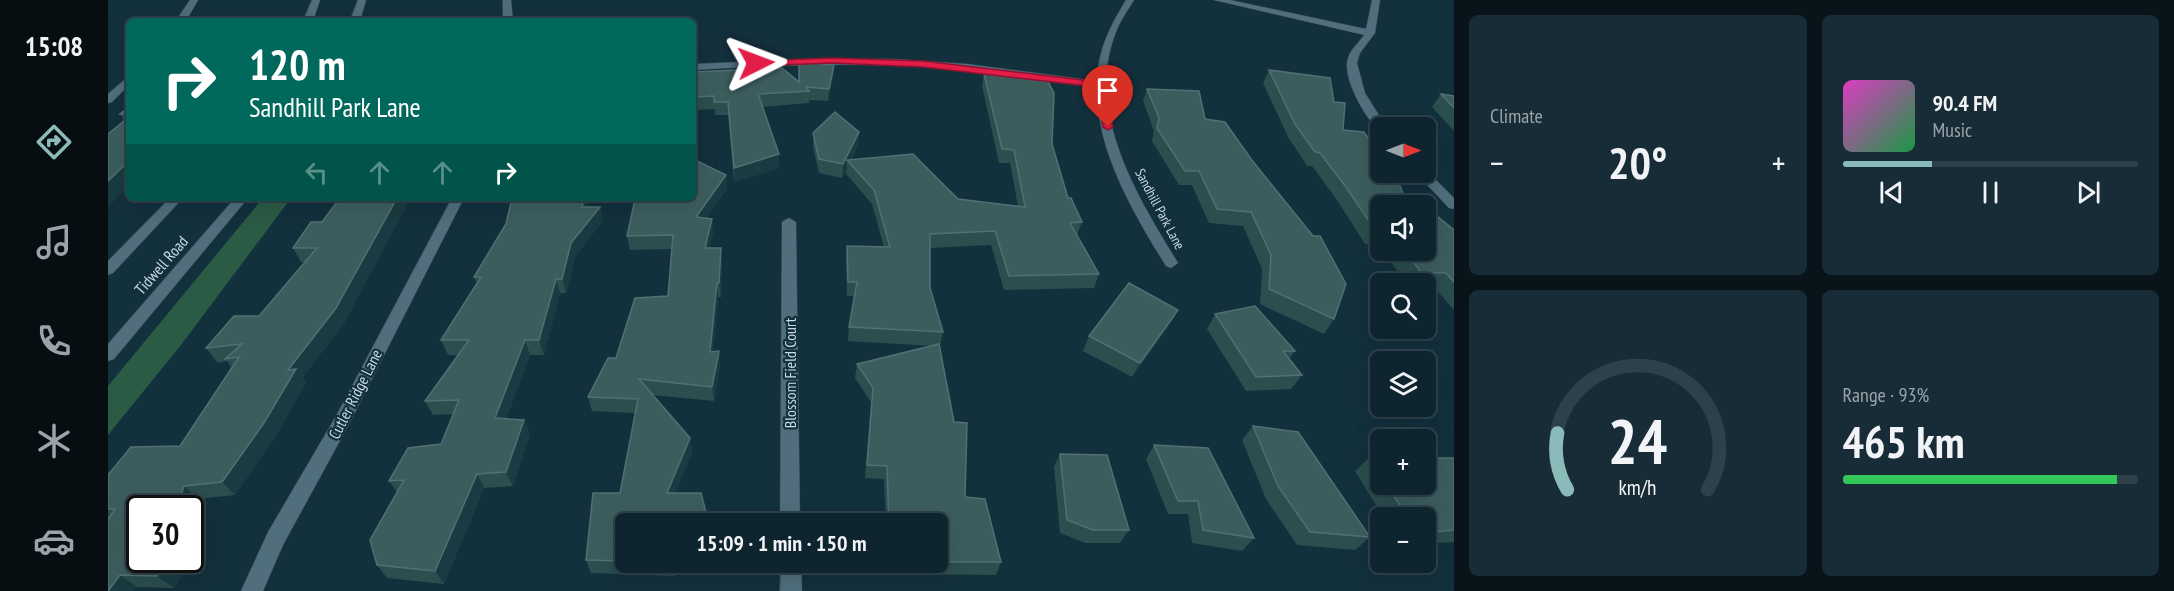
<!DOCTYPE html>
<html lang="en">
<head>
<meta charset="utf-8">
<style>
	:root { --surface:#0e242e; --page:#172c36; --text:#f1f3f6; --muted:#9ba4aa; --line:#2e414a; --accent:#8bbbb9 }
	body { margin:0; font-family:"PT Sans Narrow",sans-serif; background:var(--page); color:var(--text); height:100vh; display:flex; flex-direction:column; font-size:22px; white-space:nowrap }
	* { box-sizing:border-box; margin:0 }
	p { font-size:20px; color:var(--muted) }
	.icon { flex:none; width:33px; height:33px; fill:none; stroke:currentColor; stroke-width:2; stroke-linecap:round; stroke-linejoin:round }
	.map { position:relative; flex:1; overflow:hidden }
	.panel { display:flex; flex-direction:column; gap:15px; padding:15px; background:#081419; width:720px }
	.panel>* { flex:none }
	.banner { position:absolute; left:18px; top:18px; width:570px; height:183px; border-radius:9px; box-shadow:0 6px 24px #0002,0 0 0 2px var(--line); background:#00695c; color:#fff; overflow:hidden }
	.needle { width:39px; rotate:90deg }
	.controls { position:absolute; left:1262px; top:117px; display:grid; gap:12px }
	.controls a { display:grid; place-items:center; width:66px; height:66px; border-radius:9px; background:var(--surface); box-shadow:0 6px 24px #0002,0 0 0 2px var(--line); font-size:30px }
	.speed { position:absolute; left:18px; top:495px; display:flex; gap:12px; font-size:30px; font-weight:700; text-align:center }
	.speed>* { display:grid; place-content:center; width:78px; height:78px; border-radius:50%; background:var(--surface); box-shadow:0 6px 24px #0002,0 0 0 2px var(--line); line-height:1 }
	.speed .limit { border:3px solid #111; border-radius:9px; background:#fff; color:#111 }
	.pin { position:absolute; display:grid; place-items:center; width:51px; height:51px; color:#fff; margin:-62px -26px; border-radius:50% 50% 50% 0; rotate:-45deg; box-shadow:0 0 6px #0007 }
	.pin .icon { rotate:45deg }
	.me { position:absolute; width:66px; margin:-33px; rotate:87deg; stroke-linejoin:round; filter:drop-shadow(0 0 4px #0008) }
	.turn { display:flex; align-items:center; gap:21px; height:126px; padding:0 24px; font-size:27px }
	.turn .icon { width:78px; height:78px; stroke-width:2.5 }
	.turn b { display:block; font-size:42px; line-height:51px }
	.lanes { display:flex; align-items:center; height:57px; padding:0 24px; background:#0003; justify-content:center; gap:30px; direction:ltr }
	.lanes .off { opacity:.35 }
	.big { font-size:45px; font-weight:700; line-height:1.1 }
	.panel .widget { flex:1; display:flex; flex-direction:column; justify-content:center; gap:9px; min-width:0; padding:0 21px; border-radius:9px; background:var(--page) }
	.panel .dial { align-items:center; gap:0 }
	.dial svg { height:156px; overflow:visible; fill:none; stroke:var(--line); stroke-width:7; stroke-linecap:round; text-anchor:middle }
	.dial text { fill:var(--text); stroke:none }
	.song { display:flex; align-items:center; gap:18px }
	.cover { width:72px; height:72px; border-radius:9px; background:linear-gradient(135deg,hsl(310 70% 55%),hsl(140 70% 35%)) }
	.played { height:6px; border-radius:3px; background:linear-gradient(90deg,var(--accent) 30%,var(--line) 30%) }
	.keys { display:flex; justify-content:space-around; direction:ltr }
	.heat { display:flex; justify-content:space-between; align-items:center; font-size:33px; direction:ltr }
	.charge { height:9px; border-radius:4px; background:linear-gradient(90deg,#34c759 93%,var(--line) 0) }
	.panel .tiles { flex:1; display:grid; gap:15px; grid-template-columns:repeat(2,1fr) }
	.trip { position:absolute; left:507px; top:513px; width:333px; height:60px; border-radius:9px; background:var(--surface); box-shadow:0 6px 24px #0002,0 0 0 2px var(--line); font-weight:700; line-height:60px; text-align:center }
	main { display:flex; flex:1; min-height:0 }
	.dock { display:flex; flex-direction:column; width:108px; justify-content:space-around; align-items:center; background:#060e12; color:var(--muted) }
	.dock .icon { width:42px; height:42px }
	.dock .selected { color:var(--accent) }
	.dock b { font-size:27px; color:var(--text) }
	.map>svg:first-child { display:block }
</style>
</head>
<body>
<main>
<nav class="dock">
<b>15:08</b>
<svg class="icon selected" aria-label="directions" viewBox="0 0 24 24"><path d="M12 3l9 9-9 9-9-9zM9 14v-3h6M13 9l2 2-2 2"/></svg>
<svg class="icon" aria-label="music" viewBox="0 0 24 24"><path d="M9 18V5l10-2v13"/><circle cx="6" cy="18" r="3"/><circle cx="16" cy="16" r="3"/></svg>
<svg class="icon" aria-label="phone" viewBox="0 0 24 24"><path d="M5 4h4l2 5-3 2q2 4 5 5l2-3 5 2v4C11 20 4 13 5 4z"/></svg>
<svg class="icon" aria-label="climate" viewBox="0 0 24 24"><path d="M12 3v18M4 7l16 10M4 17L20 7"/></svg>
<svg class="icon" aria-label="car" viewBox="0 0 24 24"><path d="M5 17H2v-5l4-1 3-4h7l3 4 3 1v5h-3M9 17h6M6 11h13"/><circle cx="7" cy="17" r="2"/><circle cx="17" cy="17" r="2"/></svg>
</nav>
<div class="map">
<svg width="1346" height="591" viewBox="0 0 1346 591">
	<rect width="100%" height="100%" fill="#13303d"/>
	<path fill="#2a5b45" d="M155,198h28l-110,147 -73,90v-49z"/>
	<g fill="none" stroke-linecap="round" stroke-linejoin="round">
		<defs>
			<g id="minor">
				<path d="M82,0h8l-12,21h-10z"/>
				<path d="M395,0h8l2,21h-10z"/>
				<path d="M1018,0h8c-6,10 -14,21 -18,32 -32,79 22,166 62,231l-7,5 -5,-2c-32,-52 -70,-115 -69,-178 -51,-7 -102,-16 -154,-20 -83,-6 -166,-3 -250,2v-6l115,-5h85l74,5 130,17c1,-31 13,-55 29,-81z"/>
				<path d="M1106,0h16l136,29 6,-29h8l-5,33 -15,20 -3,10 8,30 22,35h-7v3c-14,-11 -35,-49 -33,-68 1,-12 11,-19 17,-28z"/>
				<path d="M21,76v9l-17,17 -4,1v-9z"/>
				<path d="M1317,169l29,29v11l-5,-1 -34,-36h10z"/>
				<path d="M344,198h12l-116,228 -65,119 -20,46h-22l27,-59 68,-116z"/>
				<path d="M681,218l7,4 4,302h-20l2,-302z"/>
				<path d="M673,562h20l1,29h-22z"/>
			</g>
			<g id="secondary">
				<path d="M204,0h8l-7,21h-10z"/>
				<path d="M250,0h8l-6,21h-10z"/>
				<path d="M62,198h13l-70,75 -5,2v-14z"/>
				<path d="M127,198h13l-134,161 -6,2v-17z"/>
			</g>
		</defs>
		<use href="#minor" stroke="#354a55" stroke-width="1"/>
		<use href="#secondary" stroke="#354a55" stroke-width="1"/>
		<use href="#minor" fill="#506e7c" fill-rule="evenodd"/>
		<use href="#secondary" fill="#506e7c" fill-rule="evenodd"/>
	</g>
	<g fill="#2b4e4e">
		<path d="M1161,70l65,32 9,28 37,76v42l-3,-4h-12l-28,-44 -25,-34h-5l-19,-29 -25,-54z"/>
		<path d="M585,72l105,9 35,-3 -5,23 -19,-1v3l-47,4 17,47v14l-45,14 -6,-67h-13v-6l-20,1 -1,-3h-1z"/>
		<path d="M876,74l68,70 16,54 14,24 -5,13 22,39 -5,14 -90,2 -13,-45 -61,3v40l13,44 -3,14 25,151 36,65 -5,13 -109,-1v-12h51v-38h-52l-2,-45 -19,-1 6,-76 -16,-24 2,-14 76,-18 -85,-5 1,-14 5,-31h-7l-1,-36 1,-14 37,1 -12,-43 -26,-30 1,-6 -5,10 -23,-5 -6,-26v-14l46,-1 -1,13 -7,15 107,39 60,7 -8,-43h-11l-17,-77z"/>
		<path d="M1039,89l58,30 129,200 -10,15 -64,-30 2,-35 -19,-43 -34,-3 -17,-38h-13l-27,-44 2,-10 -11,-30z"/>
		<path d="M1333,94l13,2v35l-22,-24z"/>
		<path d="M21,107v78l-21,21v-72l16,-13 -4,-7z"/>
		<path d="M618,175l1,14 -21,29 7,15 -4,15 13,14 -1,35h-3l-5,55 6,-1 1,15 -6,35 -62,-6 38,43 2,14 -17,41 -49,31v38h52l-3,14 -84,-3 -5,-13 34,-67 15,-80 -43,-2 -4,-14 28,-39 52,-62 4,-47 -42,1 -3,-14z"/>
		<path d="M481,207h11l3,13 -28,37 -9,36h-6l-16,62h-14l-24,64 18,1 6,14 -17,52 -29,2 -40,96 -57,-6 -10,-13 20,-73 -8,-11 52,-37 13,-30 -21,1 -8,-14 34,-46h-11l-7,-15 36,-56 -3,-7z"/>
		<path d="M214,222l23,100 -43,56 4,5 -31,54 -40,58 -37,4 -58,9 50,52v-29l12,10 -28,47 -37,-1 -29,4v-116l72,-29 52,-78 -5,-7 -9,2 -12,-15 53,-32 45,-54h-3l-8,-14z"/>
		<path d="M1346,230v80l-20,-23h-9v-3h-18l-25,-34h43z"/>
		<path d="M1070,310l-8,14 -38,53 -49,-26 6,-15z"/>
		<path d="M1107,314l80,37 -6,8 13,16 -11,14 -45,2 -39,-62z"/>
		<path d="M1145,426l117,111 -15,13 -58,-5 -31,-46 -24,-59z"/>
		<path d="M1046,445l100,93 -12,13 -50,-8 -4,-29h-20l-22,-55z"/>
		<path d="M952,454l69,76 -9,13h-35l-25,-10 -6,-66z"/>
		<path d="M1261,458h11v26h45l29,-26v84l-29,2v-26h-41l-29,-47z"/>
	</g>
	<g fill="#1a3b41">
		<path d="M726,65l-1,13 -5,23 1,-12z"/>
		<path d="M751,132l-1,13 -9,18 -2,-3v8l-5,10 1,-14z"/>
		<path d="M671,154v14l-45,14v-14z"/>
		<path d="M21,161v24l-21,21v-25z"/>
		<path d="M618,175l1,14 -30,42 -1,-14z"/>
		<path d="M289,198h14l-66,124 -43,56 4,5 -31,54 -40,58 -13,-13 66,-112z"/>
		<path d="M476,198h7l-6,23 -3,-14z"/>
		<path d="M492,207l3,13 -28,37 -9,36 -4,-14 9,-36z"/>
		<path d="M604,219l1,14 -7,29 -1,-14z"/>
		<path d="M613,248l1,14 -1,35 -2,-14z"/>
		<path d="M448,279l4,14 -16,62 -5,-15z"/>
		<path d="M609,283l1,14 -6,69 -2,-14z"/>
		<path d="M1070,310l-8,14 -38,53 8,-14z"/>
		<path d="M417,340l5,15 -29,77 -6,-14z"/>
		<path d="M611,351l1,15 -6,35 -2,-14z"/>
		<path d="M416,420l6,14 -17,52 -7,-14z"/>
		<path d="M582,438l2,14 -22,54 -3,-13z"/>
		<path d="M369,474l7,14 -40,96 -9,-13z"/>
		<path d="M76,486l14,13 -8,22v-13h-14z"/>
		<path d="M82,531l12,10 -28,47 -17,-12 11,-16h22z"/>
		<path d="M564,562h6l-3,14 -3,-13z"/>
		<path d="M12,575l17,12 -3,4h-26z"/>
	</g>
	<g fill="#3c5d5e" stroke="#527073" stroke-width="1.5">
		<path d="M691,62l35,3 -5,24 -23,-2 3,4 -51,3 21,60 -45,14 -6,-66h-14v-6l-20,1 -1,-25 89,-4 17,14z"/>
		<path d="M1161,70l61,8 4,24 11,1 -2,27 21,2 16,23v17h15l11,30 13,-1 5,5h-44v24h-5l-29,-43 -26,-34 -5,-1 -20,-28z"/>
		<path d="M876,74l62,4 8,15 -2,51 16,54h3l11,24 -12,1 29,51 -90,2 -14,-45 -65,3v54l13,44 -94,-5 8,-45h-9l-1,-36 43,1 -16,-57 -27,-30 66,-6 45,45 67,8 -11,-57 -12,-1z"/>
		<path d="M1039,89l52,2 6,28 20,3 26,37 62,77h7l26,48 -12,35 -65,-30 2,-34 -20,-43 -34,-3 -18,-38h-14l-28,-43 2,-10z"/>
		<path d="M1333,94l13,2v12z"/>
		<path d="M21,107v7h-9z"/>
		<path d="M727,112l24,20 -16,32 -24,-5 -6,-26z"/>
		<path d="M21,117v44l-21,20v-47z"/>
		<path d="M585,159l33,16 -30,42 16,2 -7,29h16l-2,35h-2l-7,69 9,-1 -7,36 -73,-8 51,59 -23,55h34l8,31h-83v37l-40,-1 7,-67h27l18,-94 -50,-2 20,-39h8l19,-60 33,-2 5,-61 -46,1 8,-37 2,-1h56z"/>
		<path d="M232,198h57l-61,110 -48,62 8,-1 -32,54 -42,59 -38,4 -8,22h-36v52h28l-11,16 -37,-1 -12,16v-72l7,-10h-7v-34l23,-28 49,-1 59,-89 -14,2 17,-15 -36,4 28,-32h25l58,-68h-24l18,-26h11z"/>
		<path d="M404,198h72l-2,9h18l-29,36 -9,36h-6l-17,61h-14l-30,78 29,2 -18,52 -29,2 -42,97 -58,-6 -7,-25 34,-60 -15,1 19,-33 33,-4 18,-44 -34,1 44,-61h-28l40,-63h-7l32,-53z"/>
		<path d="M1317,206l29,24v52l-8,-9 -25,-1 -17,-22h21z"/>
		<path d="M1021,283l49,27 -38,53 -51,-27z"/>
		<path d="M1147,306l40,45h-12l19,24 -46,2 -41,-63z"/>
		<path d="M831,344l15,78 13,1 -2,74 20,2 16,63h-63v-38h-49l-2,-58 -20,-1 6,-77 -16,-24z"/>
		<path d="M1145,426l45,6 72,105 -60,-5 -32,-46z"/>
		<path d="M1046,445l54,3 46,90 -51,-8 -5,-29h-20z"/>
		<path d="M952,454l47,1 22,75h-36l-26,-10z"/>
		<path d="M1261,458h11v17z"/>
		<path d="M1317,458h29v72l-29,3v-15h-17l-22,-34h39z"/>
	</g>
	<path fill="#e11d48" stroke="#92132f" stroke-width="1.5" d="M724,58l91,3 177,21 5,3 1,13 7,29 -5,3 -5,-3 -7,-40 -173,-20 -91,-4 -76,3 -4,-3 4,-2z"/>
	<g text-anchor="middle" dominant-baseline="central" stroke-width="4.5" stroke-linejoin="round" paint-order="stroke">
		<g font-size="14" fill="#cadae2" stroke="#13303d">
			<text transform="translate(1052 209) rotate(62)">Sandhill Park Lane</text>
		</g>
		<g font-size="16" fill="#cadae2" stroke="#13303d">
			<text transform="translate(53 265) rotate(-49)">Tidwell Road</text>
			<text transform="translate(682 373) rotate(-90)">Blossom Field Court</text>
			<text transform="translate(247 394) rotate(-63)">Cutler Ridge Lane</text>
		</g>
	</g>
</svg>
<div class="controls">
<a><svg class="needle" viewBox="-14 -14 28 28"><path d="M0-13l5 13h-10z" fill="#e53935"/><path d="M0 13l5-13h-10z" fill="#9ba4aa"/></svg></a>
<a><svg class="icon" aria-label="sound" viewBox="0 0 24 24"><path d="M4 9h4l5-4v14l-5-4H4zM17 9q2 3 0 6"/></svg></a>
<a><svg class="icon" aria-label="search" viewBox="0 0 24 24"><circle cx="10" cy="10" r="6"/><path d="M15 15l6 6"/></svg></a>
<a><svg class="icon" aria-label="layers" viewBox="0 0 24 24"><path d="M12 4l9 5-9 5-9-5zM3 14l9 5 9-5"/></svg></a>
<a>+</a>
<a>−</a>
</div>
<div class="speed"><div class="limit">30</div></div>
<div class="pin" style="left:1000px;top:127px;background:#d93025"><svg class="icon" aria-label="arrive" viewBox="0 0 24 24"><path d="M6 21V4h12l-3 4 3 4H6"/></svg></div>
<svg class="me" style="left:648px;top:63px" viewBox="-20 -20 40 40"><path d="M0-17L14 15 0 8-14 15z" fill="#e11d48" stroke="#fff" stroke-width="4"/></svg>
<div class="trip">15:09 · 1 min · 150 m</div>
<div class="banner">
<div class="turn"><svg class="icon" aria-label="right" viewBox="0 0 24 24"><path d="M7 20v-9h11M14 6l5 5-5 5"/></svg><div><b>120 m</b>Sandhill Park Lane</div></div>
<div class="lanes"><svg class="icon off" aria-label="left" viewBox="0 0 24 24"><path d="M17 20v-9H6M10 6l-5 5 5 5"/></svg><svg class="icon off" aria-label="ahead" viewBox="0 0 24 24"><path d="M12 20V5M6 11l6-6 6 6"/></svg><svg class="icon off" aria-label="ahead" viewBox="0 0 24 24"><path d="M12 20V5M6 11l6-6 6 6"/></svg><svg class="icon" aria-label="right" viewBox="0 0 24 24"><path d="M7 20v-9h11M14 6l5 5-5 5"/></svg></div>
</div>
</div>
<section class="panel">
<div class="tiles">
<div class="widget"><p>Climate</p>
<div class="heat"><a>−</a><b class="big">20°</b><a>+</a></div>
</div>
<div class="widget">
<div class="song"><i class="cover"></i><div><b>90.4 FM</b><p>Music</p></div></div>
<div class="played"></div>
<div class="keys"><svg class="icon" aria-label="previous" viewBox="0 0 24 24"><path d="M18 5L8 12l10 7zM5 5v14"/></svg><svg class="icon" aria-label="pause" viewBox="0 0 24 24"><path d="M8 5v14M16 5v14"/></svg><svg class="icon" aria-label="next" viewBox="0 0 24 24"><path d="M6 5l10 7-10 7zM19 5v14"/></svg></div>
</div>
<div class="widget dial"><svg viewBox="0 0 100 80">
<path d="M14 69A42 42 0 1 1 86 69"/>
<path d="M14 69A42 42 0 0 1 9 40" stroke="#8bbbb9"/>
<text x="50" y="56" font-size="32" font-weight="700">24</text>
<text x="50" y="72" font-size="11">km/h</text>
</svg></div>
<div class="widget"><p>Range · 93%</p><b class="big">465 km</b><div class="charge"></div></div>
</div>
</section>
</main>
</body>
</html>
